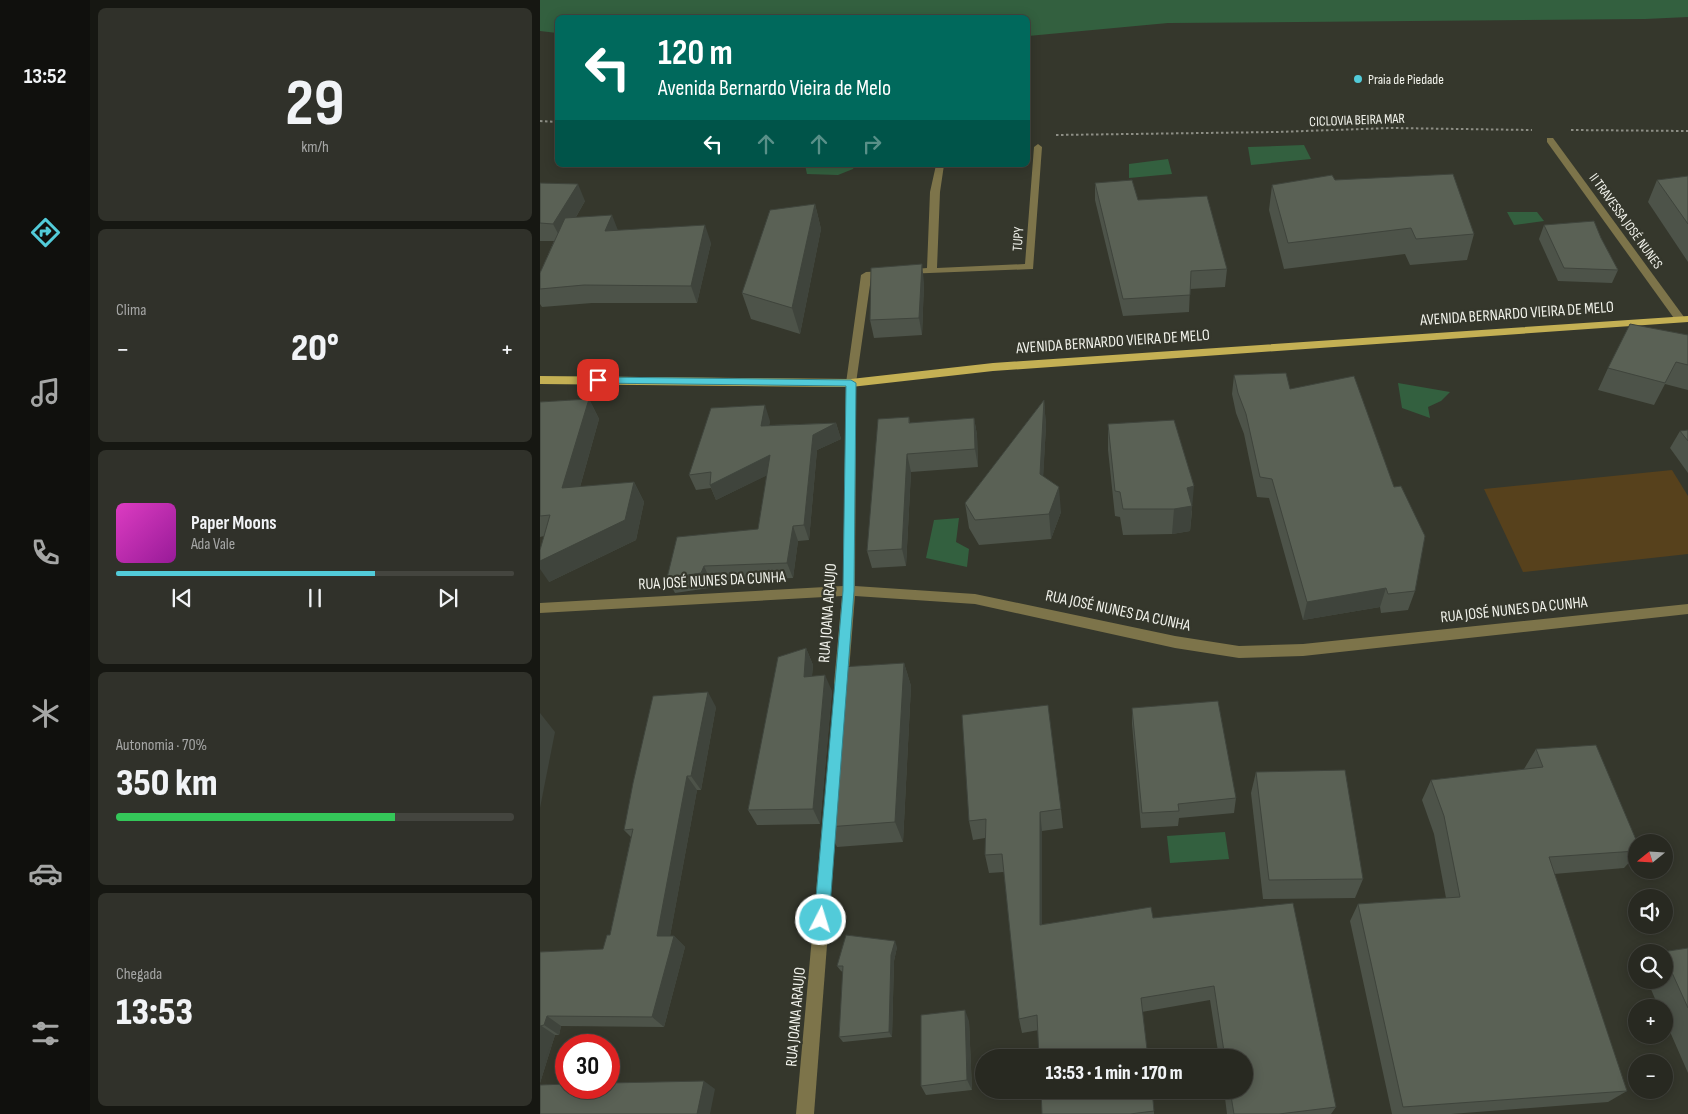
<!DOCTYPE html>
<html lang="pt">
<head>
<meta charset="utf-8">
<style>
	:root { --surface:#282921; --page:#30312a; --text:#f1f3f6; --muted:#a5a6a5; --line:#44453f; --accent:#52cbd9 }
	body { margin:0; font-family:"Sofia Sans Condensed",sans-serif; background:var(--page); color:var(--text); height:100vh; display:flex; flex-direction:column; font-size:19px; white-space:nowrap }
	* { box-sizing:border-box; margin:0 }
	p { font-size:16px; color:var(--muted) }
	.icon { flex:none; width:28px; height:28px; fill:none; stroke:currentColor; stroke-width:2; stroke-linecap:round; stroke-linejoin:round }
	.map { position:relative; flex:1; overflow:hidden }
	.side { display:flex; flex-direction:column; gap:8px; padding:8px; background:#161712; width:450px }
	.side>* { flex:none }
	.top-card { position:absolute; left:15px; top:15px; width:475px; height:152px; border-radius:8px; box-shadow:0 2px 12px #0003,0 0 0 1px var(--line); background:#00695c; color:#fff; overflow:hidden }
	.needle { width:32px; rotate:252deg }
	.controls { position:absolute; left:1088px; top:834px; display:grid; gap:10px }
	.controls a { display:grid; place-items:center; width:45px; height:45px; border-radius:50%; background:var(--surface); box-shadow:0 2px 12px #0003,0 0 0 1px var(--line); font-size:25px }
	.speed { position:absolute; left:15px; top:1034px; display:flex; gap:10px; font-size:25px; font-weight:700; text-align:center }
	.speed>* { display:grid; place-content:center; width:65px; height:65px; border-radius:50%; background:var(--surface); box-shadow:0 2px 12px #0003,0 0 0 1px var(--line); line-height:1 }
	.speed .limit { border:8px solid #d22; background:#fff; color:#111 }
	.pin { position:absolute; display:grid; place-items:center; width:42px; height:42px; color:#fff; margin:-21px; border-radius:10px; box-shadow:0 2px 8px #0006 }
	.me { position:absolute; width:55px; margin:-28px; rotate:5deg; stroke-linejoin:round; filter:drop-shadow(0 0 4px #0008) }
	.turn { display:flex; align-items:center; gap:18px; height:105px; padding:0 20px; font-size:22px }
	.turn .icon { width:65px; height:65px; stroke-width:2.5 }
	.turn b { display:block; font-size:35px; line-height:42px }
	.lanes { display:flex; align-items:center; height:48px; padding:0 20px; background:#0003; justify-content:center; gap:25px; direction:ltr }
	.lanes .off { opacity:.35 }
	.big { font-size:38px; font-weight:800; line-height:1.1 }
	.side .card { flex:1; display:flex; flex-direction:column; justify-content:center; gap:8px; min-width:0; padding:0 18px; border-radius:8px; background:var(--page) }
	.side .dial { align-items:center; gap:0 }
	.dial b { font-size:65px; line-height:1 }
	.song { display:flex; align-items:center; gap:15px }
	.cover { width:60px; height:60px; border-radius:8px; background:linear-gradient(135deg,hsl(310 70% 55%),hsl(300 70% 35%)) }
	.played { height:5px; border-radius:2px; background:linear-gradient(90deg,var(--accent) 65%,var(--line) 65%) }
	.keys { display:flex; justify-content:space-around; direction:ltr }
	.heat { display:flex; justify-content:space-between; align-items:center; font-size:28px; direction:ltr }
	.charge { height:8px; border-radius:4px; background:linear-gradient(90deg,#34c759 70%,var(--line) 0) }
	.trip { position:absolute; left:435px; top:1049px; width:278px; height:50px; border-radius:25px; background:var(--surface); box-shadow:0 2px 12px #0003,0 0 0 1px var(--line); font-weight:800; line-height:50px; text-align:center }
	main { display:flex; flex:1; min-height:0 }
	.dock { display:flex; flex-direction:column; width:90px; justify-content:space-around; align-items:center; background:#10100d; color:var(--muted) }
	.dock .icon { width:35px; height:35px }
	.dock .active { color:var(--accent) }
	.dock b { font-size:22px; color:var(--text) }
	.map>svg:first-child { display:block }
</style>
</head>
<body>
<main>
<nav class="dock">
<b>13:52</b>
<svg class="icon active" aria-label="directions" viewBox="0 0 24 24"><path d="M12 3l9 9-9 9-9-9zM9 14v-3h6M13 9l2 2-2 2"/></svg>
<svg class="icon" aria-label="music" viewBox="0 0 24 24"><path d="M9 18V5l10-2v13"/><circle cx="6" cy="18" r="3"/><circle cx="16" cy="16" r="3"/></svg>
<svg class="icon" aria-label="phone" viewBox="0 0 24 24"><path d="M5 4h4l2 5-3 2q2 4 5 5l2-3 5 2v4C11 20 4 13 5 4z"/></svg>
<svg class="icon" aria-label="climate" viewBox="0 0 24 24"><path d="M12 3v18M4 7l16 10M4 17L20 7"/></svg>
<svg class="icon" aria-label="car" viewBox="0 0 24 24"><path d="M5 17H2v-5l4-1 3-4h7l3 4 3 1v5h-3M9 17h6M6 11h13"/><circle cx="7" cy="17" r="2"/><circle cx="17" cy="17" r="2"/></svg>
<svg class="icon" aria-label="filters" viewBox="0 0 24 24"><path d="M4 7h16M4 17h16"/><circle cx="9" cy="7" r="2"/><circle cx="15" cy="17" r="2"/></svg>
</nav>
<section class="side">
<div class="card dial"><b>29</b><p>km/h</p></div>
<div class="card"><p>Clima</p>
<div class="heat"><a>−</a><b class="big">20°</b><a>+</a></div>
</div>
<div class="card">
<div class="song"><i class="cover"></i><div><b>Paper Moons</b><p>Ada Vale</p></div></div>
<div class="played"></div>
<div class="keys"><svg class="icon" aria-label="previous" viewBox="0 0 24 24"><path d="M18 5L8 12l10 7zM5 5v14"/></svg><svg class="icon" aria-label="pause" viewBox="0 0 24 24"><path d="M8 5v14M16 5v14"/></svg><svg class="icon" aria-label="next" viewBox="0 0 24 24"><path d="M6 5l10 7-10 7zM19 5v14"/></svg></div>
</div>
<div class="card"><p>Autonomia · 70%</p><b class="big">350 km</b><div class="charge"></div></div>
<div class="card"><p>Chegada</p><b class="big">13:53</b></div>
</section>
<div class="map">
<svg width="1148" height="1114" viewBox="0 0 1148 1114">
	<rect width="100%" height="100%" fill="#35372c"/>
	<path fill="#57411c" d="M1132,470l16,26v58l-165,18 -39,-83z"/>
	<g fill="#33603f">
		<path d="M0,0h1148v17l-43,2 -477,4 -140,13v-18h-470l-1,15 -17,-2z"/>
		<path d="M764,145l7,14 -60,6 -3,-18z"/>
		<path d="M628,159l4,15 -43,4v-14z"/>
		<path d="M265,165h50l-2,4 -15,6 -31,-1z"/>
		<path d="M967,212h30l7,9 -30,4z"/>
		<path d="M858,383l52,9 -9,9 -13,6 2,11 -28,-10z"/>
		<path d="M419,518l-3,24 13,7 -2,18 -41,-9 8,-38z"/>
		<path d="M685,832l4,27 -59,4 -3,-27z"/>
	</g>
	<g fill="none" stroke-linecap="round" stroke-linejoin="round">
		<g stroke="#8d8e85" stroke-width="2" stroke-dasharray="2.5 2.5" stroke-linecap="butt">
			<path d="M0,121l18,1"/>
			<path d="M1031,130l117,1"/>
			<path d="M516,135l220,-3 115,-4 141,2"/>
		</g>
		<g fill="#7d744a" fill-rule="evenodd">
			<path d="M1007,138h6l131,179v4h-8l-129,-179z"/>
			<path d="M498,144l4,3 -9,122 -129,5v-4l23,-2 3,-76 6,-27h8l-4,27 -3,76 88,-4 9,-117z"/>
			<path d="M347,271l3,1v4l-19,2 -15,105 -1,203 120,8 200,42 64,10 64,-2 385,-40v10l-385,42 -64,2 -64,-10 -200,-44 -120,-8 -7,87 -2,4 -5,2 -5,-2 -2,-4 8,-87 -302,17v-10l303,-17 3,-203 15,-108 5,-3z"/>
			<path d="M290,808l5,2 2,5 -23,299h-18l27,-299 2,-5z"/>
		</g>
		<path fill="#c4b054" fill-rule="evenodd" d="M1148,316v6l-695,49 -142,16 -311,-3v-8l311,3 142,-16z"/>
	</g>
	<g fill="#4d5349">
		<path d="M1148,176v86l-40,-60 9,-22z"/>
		<path d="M795,180l139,54 -7,26 -57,5 -5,-11 -121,15 -15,-59 3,-25z"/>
		<path d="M0,183l45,18 -9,16 42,13 93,13 -14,60h-105l-50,4 -2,-3v-31l14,-32h-14z"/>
		<path d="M555,183l43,17 89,69 -2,18 -35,2 -1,23 -66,4 -28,-116z"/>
		<path d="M275,204l6,25 -21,105 -49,-15 -9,-26z"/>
		<path d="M1004,225l57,13 17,32 -6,13 -54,-2 -19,-42z"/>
		<path d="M384,282l-2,53 -48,3 -4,-18z"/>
		<path d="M1148,335v55l-23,-6 -11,21 -56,-15 10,-22z"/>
		<path d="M694,375l56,14 125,202 -7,19 -27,3 -1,-6 -77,13 -34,-122 -12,-1 -13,-63 -8,-21 -4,-19z"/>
		<path d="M49,399l10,20 -19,68 54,-5 10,20 -8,38 -87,42 -5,-46 -4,1v-135z"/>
		<path d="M504,400l2,26 -3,50 18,36 -10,27 -72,6 -10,-17 -4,-25z"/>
		<path d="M369,417l1,6 64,-5 3,17 1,32 -67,5 -5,94 -34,2 -5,-17z"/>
		<path d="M230,421l-1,4 67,-2 5,16 -24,11 -8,90 -11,1 -5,37 -82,3 -2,7 -34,5 -8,-15 91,-49 9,-54 -51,25 -5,-12 -15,2 -7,-15z"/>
		<path d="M568,424l84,87 -2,20 -18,3 -49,1 -3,-18 -5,-1 -7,-66z"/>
		<path d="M1148,430v43l-18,-25 10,-17z"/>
		<path d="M266,648l7,17 -1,11 20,15 -12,133 -63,1 -9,-15z"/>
		<path d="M364,663l7,23 -8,156 -66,5 -10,-20z"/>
		<path d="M176,707l-15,83h-4l-27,146h4l11,11 -21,80 -103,-1 -2,9h-4l-15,48v-131l63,-3 7,-14 21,-98 -7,-7z"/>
		<path d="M592,708l104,90 -2,15 -55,5 -1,8 -37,2 -9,-104z"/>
		<path d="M996,749l100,93v13l-12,13 -70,6 73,217 -19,11 -157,12h-59l-42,-193 8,-17 88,-6 -12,-64 -12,-34 9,-20 93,-11z"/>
		<path d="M716,772l107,107 -8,19 -92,1 -12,-106z"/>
		<path d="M521,809l2,19 -21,3v93l111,-6 183,189 -5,7h-104l-3,-24h20v-32h-25l-9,-58 -188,33 -3,-14 -15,-147 -15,1 -4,-18v-17l-12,2 -4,-19z"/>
		<path d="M357,947l-3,14 -2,76 -49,5 -4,-5 4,-65 -2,-1 -4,-5z"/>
		<path d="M1148,948v125l-24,-55v-10h-5l-12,-28h17v-28h-2z"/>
		<path d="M429,1021l3,69 -46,5 -5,-9z"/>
		<path d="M614,1111v3h-112z"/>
	</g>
	<g fill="#3f443c">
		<path d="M38,184l7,17 -23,40 -9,-17z"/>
		<path d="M275,204l6,25 -21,105 -8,-26z"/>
		<path d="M72,215l7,18 -14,-2z"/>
		<path d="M165,225l6,18 -14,60 -6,-17z"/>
		<path d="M382,264l2,18 -2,53 -3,-17z"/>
		<path d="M49,399l10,20 -25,89 -12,-20z"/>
		<path d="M504,400l2,26 -4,74 -2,-26z"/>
		<path d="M225,405l5,16 -3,20 -6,-15z"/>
		<path d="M434,418l3,17 1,32 -3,-18z"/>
		<path d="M296,423l5,16 -24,11 -8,90 -5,-15 9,-90z"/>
		<path d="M367,454l4,18 -5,94 -4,-17z"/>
		<path d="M230,455l6,16 -60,29 -6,-15z"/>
		<path d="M94,482l10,20 -8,38 -87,42 -9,-13v-8z"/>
		<path d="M654,486l-4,45 -18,3 2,-25 13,-21z"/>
		<path d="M519,487l2,25 -10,27 -2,-25z"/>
		<path d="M253,526l5,15 -5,37 -6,-15z"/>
		<path d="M164,566l7,15 -2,7 -8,-15z"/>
		<path d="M846,588l-6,19 -77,13 4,-18z"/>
		<path d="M266,648l7,17 -3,28 -6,-16z"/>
		<path d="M364,663l7,23 -8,156 -8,-20z"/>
		<path d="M285,675l7,16 -12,133 -7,-15z"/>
		<path d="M168,692l8,15 -15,83 -10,-14z"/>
		<path d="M0,713l15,19 -15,76z"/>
		<path d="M147,776l10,14 -29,157 -11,-11z"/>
		<path d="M500,812l2,19v110l-2,-16z"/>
		<path d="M134,936l11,11 -21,80 -12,-10z"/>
		<path d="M355,941l2,6 -3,14 -2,76 -3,-5 2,-77z"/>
		<path d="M425,1010l4,11 3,69 -5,-10z"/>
		<path d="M7,1016l14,10 -2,9 -15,-10z"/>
		<path d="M0,1025l15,10 -15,48z"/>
		<path d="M164,1081l11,8 -5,25h-13z"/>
	</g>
	<g fill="#5a6155" stroke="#3f443c">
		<path d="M913,174l21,60 -58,5 -5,-11 -123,15 -16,-58 60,-10 3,5z"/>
		<path d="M1148,176v48l-31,-44z"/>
		<path d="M592,180l6,20 69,-4 20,73 -36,2 -1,24 -67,4 -28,-116z"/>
		<path d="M0,183l38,1 -25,40 -13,-1z"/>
		<path d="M275,204l-23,104 -50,-15 28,-83z"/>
		<path d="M72,215l-7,16 100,-6 -14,61 -107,-1 -44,4v-16l25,-55z"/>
		<path d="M1054,221l7,17 17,32 -54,-2 -20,-43z"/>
		<path d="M382,264l-3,54 -49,2 1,-52z"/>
		<path d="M1090,324l58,11v30l-12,-3 -11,21 -57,-15z"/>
		<path d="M746,373l4,16 64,-13 40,111 7,-1 24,50 -10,55 -27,3 -2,-6 -79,14 -35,-123 -12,-2 -14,-63 -8,-21 -4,-18z"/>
		<path d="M49,399l-27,89 72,-6 -9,38 -85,41v-11l10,-35 -10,1v-114z"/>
		<path d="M504,400l-4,74 19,13 -10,27 -74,6 -10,-17z"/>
		<path d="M225,405l-4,21 75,-3 -23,12 -9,90 -11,1 -6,37 -83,3 -3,7 -34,5 10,-41 81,-8 12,-74 -60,30 1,-13 -22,3 22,-67z"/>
		<path d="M369,417v6l65,-5 1,31 -68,5 -5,95 -35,2 11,-132z"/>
		<path d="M634,420l20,66 -7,2 5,18 -18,3h-51l-3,-17 -5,-1 -7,-67z"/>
		<path d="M1148,430v11l-8,-10z"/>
		<path d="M266,648l-2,29 21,-2 -12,134 -65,1 30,-153z"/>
		<path d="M364,663l-9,159 -68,5 14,-160z"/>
		<path d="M168,692l-17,84h-4l-30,160h17l-22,81 -105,-1 -3,9 -4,1v-74l63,-3 4,-14h3l23,-106 -9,1 9,-47 20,-87z"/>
		<path d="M678,701l18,97 -58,6 1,7 -37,2 -10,-105z"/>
		<path d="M508,705l13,104 -21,3v113l111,-18 2,11 140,-15 43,204 -57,7h-45l-4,-24h14v-32h-19l-11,-72 -73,12 7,60h-109l-2,-43 -18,4 -17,-165 -17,1 1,-36 -17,2 -7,-106z"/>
		<path d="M1056,745l41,97h-1v9l-87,6 78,234 -224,16 -45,-203 102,-7 -16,-81 -13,-36 112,-13 -7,-18z"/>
		<path d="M805,770l18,109 -94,1 -13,-108z"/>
		<path d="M306,935l49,6 -4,14 -2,77 -50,5 4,-71h-6z"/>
		<path d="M1148,948v60l-24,-53v-3h-2z"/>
		<path d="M425,1010l2,70 -46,6v-71z"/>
		<path d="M164,1081l-7,33h-157v-29l26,-1v4h43v-5z"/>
		<path d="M501,1090h111l2,21 -24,3h-88z"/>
	</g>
	<path fill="#52cbd9" stroke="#35848d" d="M58,377l253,3 5,3 -2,208 -25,329 -3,5 -5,3 -5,-3 -2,-5 29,-329 3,-205 -251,-3v-5z"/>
	<circle fill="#52cbd9" stroke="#35372c" stroke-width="2" cx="818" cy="79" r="5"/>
	<g text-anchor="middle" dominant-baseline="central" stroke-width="4.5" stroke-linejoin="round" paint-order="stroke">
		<g font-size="14" fill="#f1f2eb" stroke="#35372c" text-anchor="start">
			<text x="828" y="79">Praia de Piedade</text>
		</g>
		<g font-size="14" fill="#f1f2eb" stroke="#35372c">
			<text transform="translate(817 120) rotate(-2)">CICLOVIA BEIRA MAR</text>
			<text transform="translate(1086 221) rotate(54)">II TRAVESSA JOSÉ NUNES</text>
			<text transform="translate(478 239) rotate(-86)">TUPY</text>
		</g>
		<g font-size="16" fill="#f1f2eb" stroke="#35372c">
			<text transform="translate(977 314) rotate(-4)">AVENIDA BERNARDO VIEIRA DE MELO</text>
			<text transform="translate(573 342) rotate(-4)">AVENIDA BERNARDO VIEIRA DE MELO</text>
			<text transform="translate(172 581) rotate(-3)">RUA JOSÉ NUNES DA CUNHA</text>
			<text transform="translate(974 610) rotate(-6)">RUA JOSÉ NUNES DA CUNHA</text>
			<text transform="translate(578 611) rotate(12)">RUA JOSÉ NUNES DA CUNHA</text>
			<text transform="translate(288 613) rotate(-86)">RUA JOANA ARAUJO</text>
			<text transform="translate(256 1017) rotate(-85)">RUA JOANA ARAUJO</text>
		</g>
	</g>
</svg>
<div class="controls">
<a><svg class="needle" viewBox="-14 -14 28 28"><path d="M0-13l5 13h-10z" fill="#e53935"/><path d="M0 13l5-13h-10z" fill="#a5a6a5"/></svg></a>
<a><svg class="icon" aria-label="sound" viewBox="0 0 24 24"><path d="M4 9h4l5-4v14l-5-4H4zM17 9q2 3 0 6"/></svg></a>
<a><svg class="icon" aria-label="search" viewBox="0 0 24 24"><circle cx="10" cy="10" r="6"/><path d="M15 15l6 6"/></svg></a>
<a>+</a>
<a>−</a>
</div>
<div class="speed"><div class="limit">30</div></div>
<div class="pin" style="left:58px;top:380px;background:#d93025"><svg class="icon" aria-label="arrive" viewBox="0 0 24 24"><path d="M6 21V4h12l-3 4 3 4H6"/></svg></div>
<svg class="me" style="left:281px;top:920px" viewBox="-20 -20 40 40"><circle r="17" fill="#52cbd9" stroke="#fff" stroke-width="3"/><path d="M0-11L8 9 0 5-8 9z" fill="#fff"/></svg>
<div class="trip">13:53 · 1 min · 170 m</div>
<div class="top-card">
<div class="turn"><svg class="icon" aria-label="left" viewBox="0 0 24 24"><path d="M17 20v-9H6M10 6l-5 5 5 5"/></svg><div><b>120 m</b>Avenida Bernardo Vieira de Melo</div></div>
<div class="lanes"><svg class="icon" aria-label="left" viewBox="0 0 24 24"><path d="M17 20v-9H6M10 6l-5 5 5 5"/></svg><svg class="icon off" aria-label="ahead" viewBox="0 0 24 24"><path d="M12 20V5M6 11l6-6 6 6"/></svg><svg class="icon off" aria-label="ahead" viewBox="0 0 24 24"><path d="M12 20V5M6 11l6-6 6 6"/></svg><svg class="icon off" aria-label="right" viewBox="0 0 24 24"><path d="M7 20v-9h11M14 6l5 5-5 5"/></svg></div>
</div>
</div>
</main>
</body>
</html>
